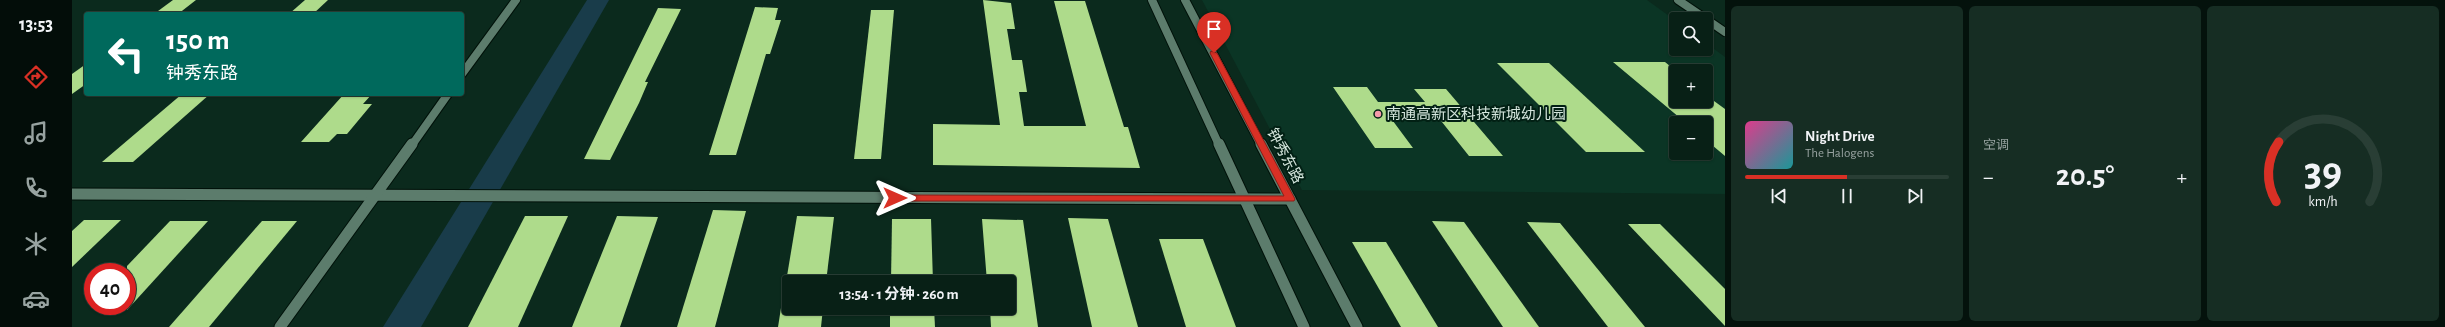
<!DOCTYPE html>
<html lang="zh">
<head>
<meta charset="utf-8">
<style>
	:root { --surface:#082016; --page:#162d23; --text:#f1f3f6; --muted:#98a3a1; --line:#293e35; --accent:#d93025 }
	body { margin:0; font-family:"Alegreya Sans","Noto Sans SC",sans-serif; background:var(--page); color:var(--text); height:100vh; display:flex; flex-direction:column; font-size:15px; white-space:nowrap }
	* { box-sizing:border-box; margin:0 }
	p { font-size:13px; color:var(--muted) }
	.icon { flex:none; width:22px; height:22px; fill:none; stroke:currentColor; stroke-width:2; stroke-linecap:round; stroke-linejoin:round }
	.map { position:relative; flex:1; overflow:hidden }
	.side { display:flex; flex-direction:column; gap:6px; padding:6px; background:#04120c; width:720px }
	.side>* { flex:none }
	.guide { position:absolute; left:12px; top:12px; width:380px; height:84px; border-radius:4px; box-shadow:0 1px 3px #0004,0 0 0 1px var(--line); background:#00695c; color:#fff; overflow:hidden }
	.tools { position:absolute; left:1597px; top:12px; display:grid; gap:8px }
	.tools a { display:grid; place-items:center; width:44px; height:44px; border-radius:4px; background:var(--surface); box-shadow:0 1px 3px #0004,0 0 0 1px var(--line); font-size:20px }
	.speed { position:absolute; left:12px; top:263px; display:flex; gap:8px; font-size:20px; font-weight:700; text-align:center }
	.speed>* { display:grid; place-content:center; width:52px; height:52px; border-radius:50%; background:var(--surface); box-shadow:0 1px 3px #0004,0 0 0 1px var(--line); line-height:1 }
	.speed .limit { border:6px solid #d22; background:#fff; color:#111 }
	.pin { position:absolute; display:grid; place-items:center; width:34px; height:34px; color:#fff; margin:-41px -17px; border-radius:50% 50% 50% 0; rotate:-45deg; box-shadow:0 0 4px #0007 }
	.pin .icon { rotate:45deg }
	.me { position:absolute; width:44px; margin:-22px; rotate:90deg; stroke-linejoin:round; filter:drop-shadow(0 0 3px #0008) }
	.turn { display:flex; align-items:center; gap:14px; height:84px; padding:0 16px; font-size:18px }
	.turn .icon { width:52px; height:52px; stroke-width:2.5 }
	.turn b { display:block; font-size:28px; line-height:34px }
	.big { font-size:30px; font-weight:700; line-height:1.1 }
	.side .tile { flex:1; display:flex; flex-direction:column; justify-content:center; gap:6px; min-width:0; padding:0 14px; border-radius:6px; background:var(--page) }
	.side .dial { align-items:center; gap:0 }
	.dial svg { height:104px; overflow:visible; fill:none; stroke:var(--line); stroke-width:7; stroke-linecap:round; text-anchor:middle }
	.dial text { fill:var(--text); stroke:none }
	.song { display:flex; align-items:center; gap:12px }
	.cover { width:48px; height:48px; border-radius:6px; background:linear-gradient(135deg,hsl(330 70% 55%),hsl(180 70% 35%)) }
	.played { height:4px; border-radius:2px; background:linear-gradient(90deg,var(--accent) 50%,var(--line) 50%) }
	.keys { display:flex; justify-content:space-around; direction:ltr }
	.heat { display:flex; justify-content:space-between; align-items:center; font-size:22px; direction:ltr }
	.side .tiles { flex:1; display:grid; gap:6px; grid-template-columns:repeat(3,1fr) }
	.trip { position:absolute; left:710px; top:275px; width:234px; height:40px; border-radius:4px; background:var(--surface); box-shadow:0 1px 3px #0004,0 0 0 1px var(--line); font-weight:700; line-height:40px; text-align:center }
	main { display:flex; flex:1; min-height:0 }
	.tab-bar { display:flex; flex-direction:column; width:72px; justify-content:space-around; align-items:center; background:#030d09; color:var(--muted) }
	.tab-bar .icon { width:28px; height:28px }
	.tab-bar .selected { color:var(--accent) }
	.tab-bar b { font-size:18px; color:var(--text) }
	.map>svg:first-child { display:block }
</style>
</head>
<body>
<main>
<nav class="tab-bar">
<b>13:53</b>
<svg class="icon selected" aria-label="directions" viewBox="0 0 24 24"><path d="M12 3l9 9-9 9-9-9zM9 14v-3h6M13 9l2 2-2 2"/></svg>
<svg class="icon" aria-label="music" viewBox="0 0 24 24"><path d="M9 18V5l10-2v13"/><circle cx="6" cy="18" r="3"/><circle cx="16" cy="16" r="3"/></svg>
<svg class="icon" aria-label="phone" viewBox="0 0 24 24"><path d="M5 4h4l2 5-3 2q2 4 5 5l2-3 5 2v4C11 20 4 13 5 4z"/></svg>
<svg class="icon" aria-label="climate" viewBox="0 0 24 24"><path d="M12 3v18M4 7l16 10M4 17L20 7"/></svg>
<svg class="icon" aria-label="car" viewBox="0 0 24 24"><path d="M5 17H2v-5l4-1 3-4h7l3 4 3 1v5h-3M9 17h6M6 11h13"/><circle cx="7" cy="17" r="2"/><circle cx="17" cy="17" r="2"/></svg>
</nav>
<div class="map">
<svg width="1653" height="327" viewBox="0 0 1653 327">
	<rect width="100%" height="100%" fill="#0b2a1d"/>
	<path fill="#0b3525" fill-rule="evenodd" d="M1130,0h445l29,21v28h30v-6l19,14v137l-423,-4zM1604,71h30v30h-30zM1604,123h30v30h-30z"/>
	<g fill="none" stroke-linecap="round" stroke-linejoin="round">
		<path fill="#193c4a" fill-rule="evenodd" d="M515,0h22l-188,327h-38z"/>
	</g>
	<g fill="#aedb8b">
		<path d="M101,0h23l-18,14h-24z"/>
		<path d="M233,0h23l-15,14h-24z"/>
		<path d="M911,0l28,3 4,26h-8l5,31h10l5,32h-8l5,34h62l-32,-125h31l39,126h4l12,41 -207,-3v-41l67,1z"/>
		<path d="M683,7l23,1 -3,12h6l-11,34h-4l-30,101h-27z"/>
		<path d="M586,8l23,1 -36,73h3l-9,21 -29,57 -26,-1z"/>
		<path d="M799,10h23l-13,149h-27z"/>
		<path d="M1541,62h52l11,9v30h38l11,8v47l-19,-16v-17h-20z"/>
		<path d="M1425,63h52l96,89h-59z"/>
		<path d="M14,64v20l-14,10v-20z"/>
		<path d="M1261,87h34l11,15h47l-11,-13h32l57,67h-34l-31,-39h-48l23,31h-38z"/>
		<path d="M110,94h28l-77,68h-31z"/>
		<path d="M272,94h28l-9,10h9l-25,30h-10l-8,8h-28z"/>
		<path d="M641,210l33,1 -31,116h-38z"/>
		<path d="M453,216h43l-50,111h-50z"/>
		<path d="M545,216l41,1 -38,110h-48z"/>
		<path d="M725,216l37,1 -8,65h-40z"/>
		<path d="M996,218l40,1 30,108h-46z"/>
		<path d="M820,219h39l2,63h-42z"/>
		<path d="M910,219l41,1 15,107h-47l-1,-19h19v-26h-22z"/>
		<path d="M12,220h37l-49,47v-36z"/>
		<path d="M98,221h38l-81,89v-44z"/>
		<path d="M190,221h35l-88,106h-40z"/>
		<path d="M1360,221l32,1 75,105h-36z"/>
		<path d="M1455,222l33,1 85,104h-37z"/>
		<path d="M1556,224h32l65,65v37z"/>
		<path d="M1087,239h44l33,88h-50z"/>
		<path d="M1280,242h34l52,85h-37z"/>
		<path d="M709,308h42l-2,19h-43z"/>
		<path d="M818,308h44l1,19h-45z"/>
	</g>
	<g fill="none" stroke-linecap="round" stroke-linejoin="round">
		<defs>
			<g id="secondary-far1">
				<path d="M1080,0l67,145"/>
				<path d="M1113,0l76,145"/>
				<path d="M1606,0l28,19"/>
				<path d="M1634,19l19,13"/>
				<path d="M390,74l54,-74"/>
				<path d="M340,145l36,-51"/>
			</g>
			<g id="secondary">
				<path d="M1147,144l85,183"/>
				<path d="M1189,144l96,183"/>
				<path d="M0,194l1218,5"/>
				<path d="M208,327l132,-183"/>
			</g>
		</defs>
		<use href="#secondary-far1" stroke="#001109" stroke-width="10"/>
		<use href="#secondary" stroke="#001109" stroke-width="13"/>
		<use href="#secondary-far1" stroke="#5c7c6c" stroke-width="8"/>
		<use href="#secondary" stroke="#5c7c6c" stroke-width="11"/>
	</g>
	<path fill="#d93025" stroke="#8d1f18" d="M1139,51l6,2 78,146 -1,2h-399l-4,-3 4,-3 389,1 -74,-143z"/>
	<circle fill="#f39aa9" stroke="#022014" stroke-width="1.5" cx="1306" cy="114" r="4"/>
	<g text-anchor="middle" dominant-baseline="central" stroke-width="4" stroke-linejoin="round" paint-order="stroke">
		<g font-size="15" fill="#d5e6dd" stroke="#022014" text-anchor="start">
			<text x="1314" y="114">南通高新区科技新城幼儿园</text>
		</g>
		<g font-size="15" fill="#d5e6dd" stroke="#022014">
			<text transform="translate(1213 156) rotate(62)">钟秀东路</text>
		</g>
	</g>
</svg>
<div class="tools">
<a><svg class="icon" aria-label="search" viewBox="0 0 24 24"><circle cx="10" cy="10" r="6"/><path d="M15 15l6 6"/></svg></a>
<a>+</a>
<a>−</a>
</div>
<div class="speed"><div class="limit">40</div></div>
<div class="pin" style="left:1142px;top:53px;background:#d93025"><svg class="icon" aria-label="arrive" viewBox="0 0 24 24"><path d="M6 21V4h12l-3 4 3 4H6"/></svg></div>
<svg class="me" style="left:823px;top:198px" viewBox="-20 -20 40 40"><path d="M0-17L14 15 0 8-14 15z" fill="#d93025" stroke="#fff" stroke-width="4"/></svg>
<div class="trip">13:54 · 1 分钟 · 260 m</div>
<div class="guide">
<div class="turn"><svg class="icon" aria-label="left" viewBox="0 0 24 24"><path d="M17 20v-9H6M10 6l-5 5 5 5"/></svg><div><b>150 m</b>钟秀东路</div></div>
</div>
</div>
<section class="side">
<div class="tiles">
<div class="tile">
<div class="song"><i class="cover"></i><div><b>Night Drive</b><p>The Halogens</p></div></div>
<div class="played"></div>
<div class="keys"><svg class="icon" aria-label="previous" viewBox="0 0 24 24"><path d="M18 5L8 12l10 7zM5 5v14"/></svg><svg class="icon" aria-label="pause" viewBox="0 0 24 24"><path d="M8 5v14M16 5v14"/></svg><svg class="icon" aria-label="next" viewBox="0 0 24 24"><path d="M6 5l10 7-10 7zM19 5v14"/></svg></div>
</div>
<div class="tile"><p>空调</p>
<div class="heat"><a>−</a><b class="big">20.5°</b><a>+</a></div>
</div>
<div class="tile dial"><svg viewBox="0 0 100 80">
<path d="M14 69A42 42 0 1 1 86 69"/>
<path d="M14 69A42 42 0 0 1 16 23" stroke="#d93025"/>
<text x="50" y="56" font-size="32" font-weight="700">39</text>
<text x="50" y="72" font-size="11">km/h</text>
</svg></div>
</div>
</section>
</main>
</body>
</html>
